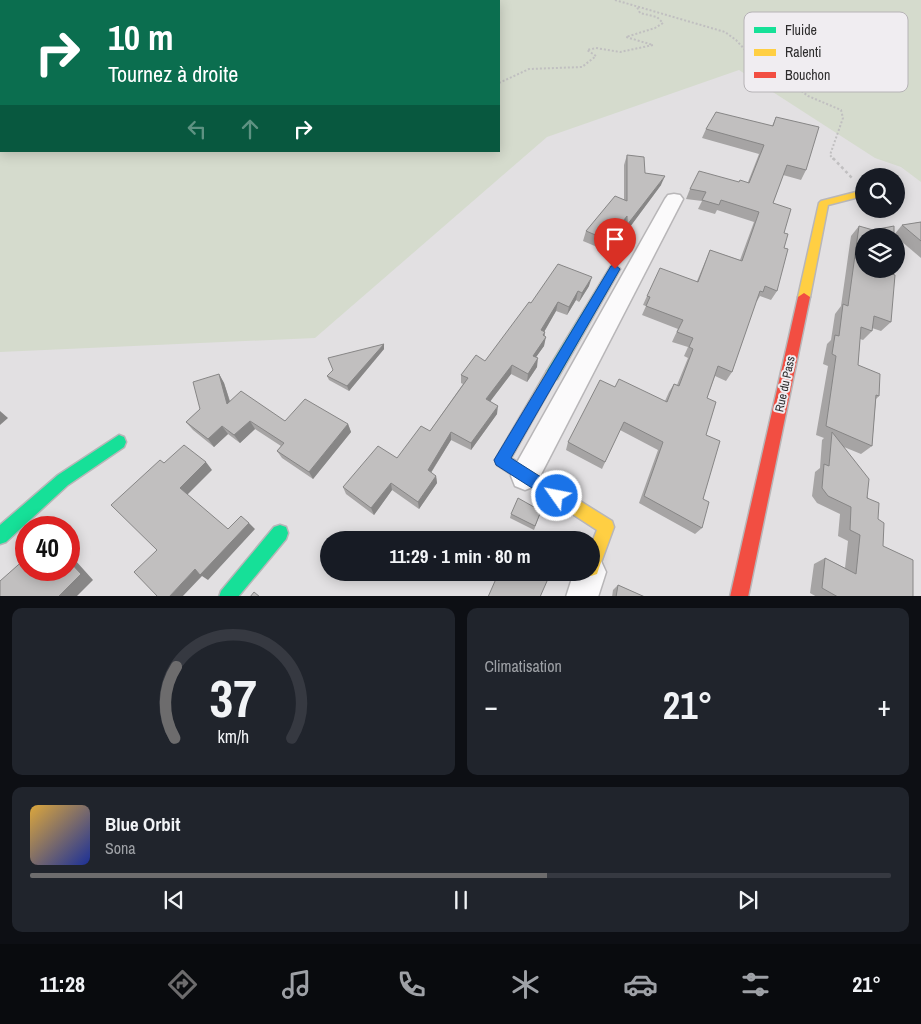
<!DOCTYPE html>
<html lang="fr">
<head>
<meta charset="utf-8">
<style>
	:root { --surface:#171b24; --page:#20242c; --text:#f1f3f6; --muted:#9ea1a6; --line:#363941; --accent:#6d6c6d }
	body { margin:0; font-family:"Archivo Narrow",sans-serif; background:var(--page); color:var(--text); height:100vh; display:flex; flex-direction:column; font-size:19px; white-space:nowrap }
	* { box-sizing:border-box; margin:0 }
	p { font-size:16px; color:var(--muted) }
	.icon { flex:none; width:28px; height:28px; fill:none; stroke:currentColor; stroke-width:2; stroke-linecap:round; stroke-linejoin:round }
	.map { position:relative; height:596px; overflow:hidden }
	.panel { display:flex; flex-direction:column; gap:12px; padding:12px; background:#0d0f14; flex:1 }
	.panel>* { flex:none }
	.guide { position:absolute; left:0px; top:0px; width:500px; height:152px; box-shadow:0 2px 12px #0003; background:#0b6e4f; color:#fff; overflow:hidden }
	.buttons { position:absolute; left:855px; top:168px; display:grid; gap:10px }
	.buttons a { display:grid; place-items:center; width:50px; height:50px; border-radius:50%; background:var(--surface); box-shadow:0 2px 12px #0003; font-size:25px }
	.speed { position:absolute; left:15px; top:516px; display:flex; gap:10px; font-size:25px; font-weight:700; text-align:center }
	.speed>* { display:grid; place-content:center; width:65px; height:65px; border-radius:50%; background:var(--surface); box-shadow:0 2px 12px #0003; line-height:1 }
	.speed .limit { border:8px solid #d22; background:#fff; color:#111 }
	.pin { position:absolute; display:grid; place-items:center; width:42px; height:42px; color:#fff; margin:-51px -21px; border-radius:50% 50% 50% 0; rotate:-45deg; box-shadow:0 0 5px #0007 }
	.pin .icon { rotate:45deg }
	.me { position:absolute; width:55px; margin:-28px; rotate:303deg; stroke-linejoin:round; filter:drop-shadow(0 0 4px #0008) }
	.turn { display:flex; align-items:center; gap:18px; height:105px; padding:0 25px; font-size:22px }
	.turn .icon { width:65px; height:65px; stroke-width:2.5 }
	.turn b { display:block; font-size:35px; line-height:42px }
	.lanes { display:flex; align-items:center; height:48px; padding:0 25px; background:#0003; justify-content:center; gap:25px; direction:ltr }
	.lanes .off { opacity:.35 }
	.big { font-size:38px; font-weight:800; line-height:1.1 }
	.panel .card { flex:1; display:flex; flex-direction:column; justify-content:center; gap:8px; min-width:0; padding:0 18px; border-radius:10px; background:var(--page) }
	.panel .dial { align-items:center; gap:0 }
	.dial svg { height:130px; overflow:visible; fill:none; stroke:var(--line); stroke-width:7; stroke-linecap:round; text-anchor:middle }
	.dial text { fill:var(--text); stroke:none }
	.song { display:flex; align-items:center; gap:15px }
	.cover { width:60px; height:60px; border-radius:8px; background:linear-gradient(135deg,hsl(40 70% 55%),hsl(230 70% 35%)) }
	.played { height:5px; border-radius:2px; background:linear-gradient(90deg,var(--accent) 60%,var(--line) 60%) }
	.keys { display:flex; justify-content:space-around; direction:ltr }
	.heat { display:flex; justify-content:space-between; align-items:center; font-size:28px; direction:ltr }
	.panel .tiles { flex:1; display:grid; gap:12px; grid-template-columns:1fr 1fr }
	.card:last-child { grid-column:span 2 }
	.trip { position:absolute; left:320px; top:531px; width:280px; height:50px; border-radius:25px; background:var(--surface); box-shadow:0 2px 12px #0003; font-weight:800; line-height:50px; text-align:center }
	.tabs { display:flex; height:80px; justify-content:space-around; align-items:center; background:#090b0e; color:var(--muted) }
	.tabs .icon { width:35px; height:35px }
	.tabs .selected { color:var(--accent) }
	.tabs b { font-size:22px; color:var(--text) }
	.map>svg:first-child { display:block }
</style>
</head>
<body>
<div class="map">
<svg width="921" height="597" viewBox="0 0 921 597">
	<rect width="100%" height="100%" fill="#e2e0e2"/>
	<path fill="#d5dbcd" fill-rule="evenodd" d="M0,0h921v182l-20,-15 -26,-9 -136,-88 -192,67 -232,201 -315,14zM1,1h498v150h-498z"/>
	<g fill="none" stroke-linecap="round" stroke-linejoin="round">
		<defs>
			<g id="street">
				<path d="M674,194l6,1 3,4 -148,287 -10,4 -10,-4 -4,-10 4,-10 150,-267 3,-4z"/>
				<path d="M591,557l10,4 5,11 -8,25h-32l8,-25h17z"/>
			</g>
			<g id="fast">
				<path d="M615,265l5,4 -63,110 -5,1 -5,-1 -1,-4 1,-4 64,-105z"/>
				<path d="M119,435l5,2 2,5 -2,5 -56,38 -62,57 -6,2v-19l58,-50z"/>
				<path d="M280,525l6,2 2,6 -2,6 -48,58h-19l2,-6 53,-64z"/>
			</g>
			<g id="slow">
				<path d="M856,192l3,1v4l-31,8 -18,92 -2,3h-8l-2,-3 21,-94 2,-2z"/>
				<path d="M552,370l5,1 1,4 -47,83 101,63 2,6 -15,41 -2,6 -6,2 -6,-4h6v-27l6,-15 -100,-65 -2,-5 52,-89z"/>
			</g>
			<path id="jam" d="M804,293l6,4 -62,300h-18l68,-300z"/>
		</defs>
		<use href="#street" stroke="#b8b6b8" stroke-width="3"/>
		<use href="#fast" stroke="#b8b6b8" stroke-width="3"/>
		<use href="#slow" stroke="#b8b6b8" stroke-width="3"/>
		<use href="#jam" stroke="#b8b6b8" stroke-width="3"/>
		<g stroke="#c0bfc0" stroke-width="2" stroke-dasharray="2 2" stroke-linecap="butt">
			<path d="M615,0l110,32 11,8 22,24 25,13 25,19 33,14 2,8 -13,37 4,5"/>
			<path d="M499,83l30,-14 53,-2 14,-11 -9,-6 9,-2 24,4 33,-7 -27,-8 29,-9 8,-5 -6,-6 -17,-4 -3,-6"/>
		</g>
		<path stroke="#c0bfc0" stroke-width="2.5" stroke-dasharray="3 3" stroke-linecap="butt" d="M833,158l19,20"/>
		<use href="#street" fill="#fbfafb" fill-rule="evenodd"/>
		<use href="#fast" fill="#16e098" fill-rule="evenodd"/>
		<use href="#slow" fill="#ffcf43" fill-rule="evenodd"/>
		<use href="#jam" fill="#f24e42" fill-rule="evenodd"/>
	</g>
	<g fill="#a6a4a4">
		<path d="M776,117l30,53 -5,10 -18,-5 -10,28 11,30v15l-7,43 -6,9 -11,-4 -3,5h-1l-24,71 -6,9 -11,-5 -8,22 -1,37 -4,93 -7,6 -56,-31 19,-53 -38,-20 -18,39 -36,-19 2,-8 47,-55 50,14 4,-9 5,-8 3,1 11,-27 -4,-2 4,-9 -16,-5 6,-13 -36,-14 4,-9 -3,-1 4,-9 50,-15 13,-31 30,10 14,-38 -37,-12 -2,4 -17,-5 4,-8 -16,-2 4,-10 49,-7h9l11,-28 -57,-16 4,-9 66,-3z"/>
		<path d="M627,155l18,18 16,12 -37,50v-9l-14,18 -3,-2 -5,7 -19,-8 3,-10 38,-31v-35z"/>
		<path d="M921,222v36l-27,-23 8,-10z"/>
		<path d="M859,226l5,10 27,86 -10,9 -9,-3v3l-9,9 -3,-1 -2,26 21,31 -3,3 -4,47 -11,8 -17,-7 34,72 5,27 30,51h-96l-7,-4 4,-29 11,-6 20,10 3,-27 -10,-5 2,-22 -23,-11 -5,-7 3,-24 5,-4 2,-28 2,-2 -8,-3 12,-69 -5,-2 4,-20 4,-4 4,-26 6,-8 10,-70z"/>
		<path d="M589,286l-10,16 -3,-2 -9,15 -11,-4 -12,21h1l-1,14 -8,11 1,10 -10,15 -16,-8 -21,27 7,13 -26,36 -20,-10 -20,33 5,3 1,7 -18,26 -27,-19 -18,25 -28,-21 -3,-7 54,-29 33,-27 33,-47 -2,-1v-8l24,-14 46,-58z"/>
		<path d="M384,344v5l-35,42 -20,-11 -2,-4z"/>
		<path d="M219,374l5,9 6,18 55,20 63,3 3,8 -38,47 -31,-21 -5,-7 4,-5 -26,-17 -15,14 -12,-9 -14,13 -21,-17 -7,-8 14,-13z"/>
		<path d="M541,511l-7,19 -24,-12 1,-4z"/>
		<path d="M618,585l27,12h-33l1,-7z"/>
	</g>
	<g fill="#878686">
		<path d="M665,176l-4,9 -37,50 3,-10z"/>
		<path d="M627,216l-3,10 -14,18 3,-10z"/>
		<path d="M610,233l-3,9 -5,7 3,-10z"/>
		<path d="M592,277l-3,9 -10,16 3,-9z"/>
		<path d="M578,291l-2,9 -9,15 2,-8z"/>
		<path d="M558,302l-2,9 -16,28 1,-9z"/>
		<path d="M545,332l-2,9 3,-4 -2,9 -13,18 2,-8z"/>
		<path d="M384,344v5l-35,42 -2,-5z"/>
		<path d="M538,358l-1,9 -10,15 1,-8z"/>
		<path d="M512,365l-1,9 -25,33v-8z"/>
		<path d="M219,374l5,9 9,29 -6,-8z"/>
		<path d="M498,406l-1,8 -26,36v-7z"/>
		<path d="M0,411l8,7 -8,7z"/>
		<path d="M250,421l5,8 -15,14 -6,-8z"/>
		<path d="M348,424l3,8 -38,47 -4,-7z"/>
		<path d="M222,426l6,8 -14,13 -6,-8z"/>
		<path d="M451,432v8l-23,37v-7z"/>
		<path d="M206,462l6,8 -25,25 -7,-7z"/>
		<path d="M436,476l1,7 -18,26 -1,-7z"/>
		<path d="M391,483l1,7 -18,25 -3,-7z"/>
		<path d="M249,523l6,6 -47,51 -6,-4 -20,21h-13l26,-28z"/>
		<path d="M69,557l6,3 18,20 -17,17h-18l11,-36z"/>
	</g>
	<g fill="#c1bfbf" stroke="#878686">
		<path d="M716,112l57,14 3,-9 43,10 -13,43 -19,-5 -14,38 18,6 -7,24 4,1 -4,14 4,1 -11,42 -12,-5 -2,6 -3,-1 -28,81 -14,-6 -11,32 9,4 -10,33 14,6 -17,58 6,3 -7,26 -58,-32 19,-54 -39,-20 -19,40 -37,-20 32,-62 15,7 4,-8 48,23 7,-18 5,2 14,-37 -4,-2 4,-9 -16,-6 6,-12 -37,-14 4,-9 -3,-1 13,-28 38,14 12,-32 32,11 17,-49 -38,-12 -2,5 -17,-5 4,-8 -16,-3 9,-18 40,11 1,-2 9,3 15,-38 -58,-16z"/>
		<path d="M627,155l17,2 1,16 20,3 -38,49v-9l-14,18 -3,-1 -5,6 -19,-8 29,-35 12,5z"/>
		<path d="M921,222v19l-19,-16z"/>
		<path d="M859,226l14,4 21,-4v10h-30v33h28v5l3,1 -4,47 -17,-6 -2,15 -11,-4 -3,38 22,9 -1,22 -3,-1 -4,51 -46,-20 10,-70 -4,-2 3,-19 4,1 4,-32 5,2z"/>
		<path d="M558,264l34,13 -10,16 -4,-2 -9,16 -11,-5 -17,28 4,2 -2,3 3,2 -13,19 5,2 -10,16 -16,-9 -26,34 12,7 -27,37 -20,-11 -23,38 8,6 -18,26 -27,-19 -20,25 -28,-21 35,-41 19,12 24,-32 9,5 38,-53 -7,-3 15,-20 9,6 44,-59 2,1z"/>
		<path d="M384,344l-37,42 -20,-10 6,-6 -5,-12z"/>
		<path d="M219,374l8,30 14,-13 44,30 20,-22 43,25 -39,48 -32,-21 7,-8 -34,-22 -16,14 -12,-9 -14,13 -22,-17 14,-13 -7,-27z"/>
		<path d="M832,432l37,47 -2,19 12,5 -1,16 6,4 -1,23 30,14v37h-75l-16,-9 3,-30 31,16 4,-39 -10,-5 1,-23 -23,-11 -6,-8 2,-24 5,2z"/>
		<path d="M184,445l22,17 -26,26 48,41 13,-13 8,7 -49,52 -5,-6 -26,28h-11l-24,-25 23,-22 -46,-45 49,-45 4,3z"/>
		<path d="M518,498l23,13 -6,15 -24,-12z"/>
		<path d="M26,558v12h43v-9l12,13 -23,23h-58v-16z"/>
		<path d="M499,572h52l-11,25h-52z"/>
		<path d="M618,585l27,12h-29z"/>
		<path d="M254,592l6,5h-10z"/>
	</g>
	<path fill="#1a73e8" stroke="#114b97" d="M615,265l5,4 -109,189 52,33 2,5 -2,6 -6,2 -61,-39 -2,-5 117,-194z"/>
	<g text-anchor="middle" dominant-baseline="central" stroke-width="4" stroke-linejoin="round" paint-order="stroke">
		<g font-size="12" fill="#2e2d2e" stroke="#f0edf1">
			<text transform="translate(785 384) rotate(-78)">Rue du Pass</text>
		</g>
	</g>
	<rect x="744" y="12" width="164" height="80" rx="8" fill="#f0edf1" stroke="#b6b3b6" stroke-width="1"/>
	<rect x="754" y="27" width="22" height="6" fill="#16e098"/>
	<rect x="754" y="49" width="22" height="7" fill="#ffcf43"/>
	<rect x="754" y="72" width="22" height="6" fill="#f24e42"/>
	<g font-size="14" fill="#2e2d2e">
		<text x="785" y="35">Fluide</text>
		<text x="785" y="57">Ralenti</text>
		<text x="785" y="80">Bouchon</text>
	</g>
</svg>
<div class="buttons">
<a><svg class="icon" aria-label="search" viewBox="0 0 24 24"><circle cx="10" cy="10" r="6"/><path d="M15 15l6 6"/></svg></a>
<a><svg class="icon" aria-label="layers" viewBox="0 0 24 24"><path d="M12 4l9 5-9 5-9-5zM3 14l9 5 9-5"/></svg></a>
</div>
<div class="speed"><div class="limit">40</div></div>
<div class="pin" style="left:615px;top:269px;background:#d93025"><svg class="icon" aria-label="arrive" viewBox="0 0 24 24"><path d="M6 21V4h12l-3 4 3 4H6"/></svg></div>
<svg class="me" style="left:557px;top:496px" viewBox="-20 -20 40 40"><circle r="17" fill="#1a73e8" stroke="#fff" stroke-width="3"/><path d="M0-11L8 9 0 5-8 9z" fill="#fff"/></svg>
<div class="trip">11:29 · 1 min · 80 m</div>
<div class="guide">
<div class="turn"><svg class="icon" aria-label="right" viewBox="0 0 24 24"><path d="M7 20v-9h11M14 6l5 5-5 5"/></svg><div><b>10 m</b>Tournez à droite</div></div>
<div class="lanes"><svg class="icon off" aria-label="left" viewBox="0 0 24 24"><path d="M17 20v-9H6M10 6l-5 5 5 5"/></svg><svg class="icon off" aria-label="ahead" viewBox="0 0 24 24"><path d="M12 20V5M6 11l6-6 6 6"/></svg><svg class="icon" aria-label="right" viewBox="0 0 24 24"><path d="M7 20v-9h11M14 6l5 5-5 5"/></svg></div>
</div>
</div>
<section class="panel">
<div class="tiles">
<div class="card dial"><svg viewBox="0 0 100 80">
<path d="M14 69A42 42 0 1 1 86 69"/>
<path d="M14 69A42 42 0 0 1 15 25" stroke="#6d6c6d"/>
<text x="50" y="56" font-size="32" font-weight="700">37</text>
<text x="50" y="72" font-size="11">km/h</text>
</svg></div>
<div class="card"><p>Climatisation</p>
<div class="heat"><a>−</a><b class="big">21°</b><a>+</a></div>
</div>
<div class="card">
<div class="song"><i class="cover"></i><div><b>Blue Orbit</b><p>Sona</p></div></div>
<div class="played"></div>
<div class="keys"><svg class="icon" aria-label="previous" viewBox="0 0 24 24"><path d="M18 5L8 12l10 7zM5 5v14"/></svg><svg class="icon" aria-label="pause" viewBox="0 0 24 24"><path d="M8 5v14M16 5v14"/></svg><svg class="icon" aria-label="next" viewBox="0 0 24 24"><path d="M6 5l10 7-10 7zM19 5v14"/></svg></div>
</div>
</div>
</section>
<nav class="tabs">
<b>11:28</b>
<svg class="icon selected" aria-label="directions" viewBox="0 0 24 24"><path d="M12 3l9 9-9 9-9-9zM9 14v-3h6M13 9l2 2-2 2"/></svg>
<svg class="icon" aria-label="music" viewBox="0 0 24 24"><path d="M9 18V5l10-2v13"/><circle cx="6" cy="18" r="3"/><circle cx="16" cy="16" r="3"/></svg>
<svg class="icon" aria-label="phone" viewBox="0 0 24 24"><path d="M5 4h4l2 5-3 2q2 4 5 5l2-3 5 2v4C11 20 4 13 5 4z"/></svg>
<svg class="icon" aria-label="climate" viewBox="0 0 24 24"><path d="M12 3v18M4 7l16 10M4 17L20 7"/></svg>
<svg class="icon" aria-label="car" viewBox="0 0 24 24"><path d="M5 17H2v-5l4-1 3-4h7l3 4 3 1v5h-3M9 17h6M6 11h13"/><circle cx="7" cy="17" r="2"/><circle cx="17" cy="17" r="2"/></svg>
<svg class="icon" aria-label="filters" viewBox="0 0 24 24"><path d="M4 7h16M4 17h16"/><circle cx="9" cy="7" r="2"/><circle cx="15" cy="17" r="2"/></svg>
<b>21°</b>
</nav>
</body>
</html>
